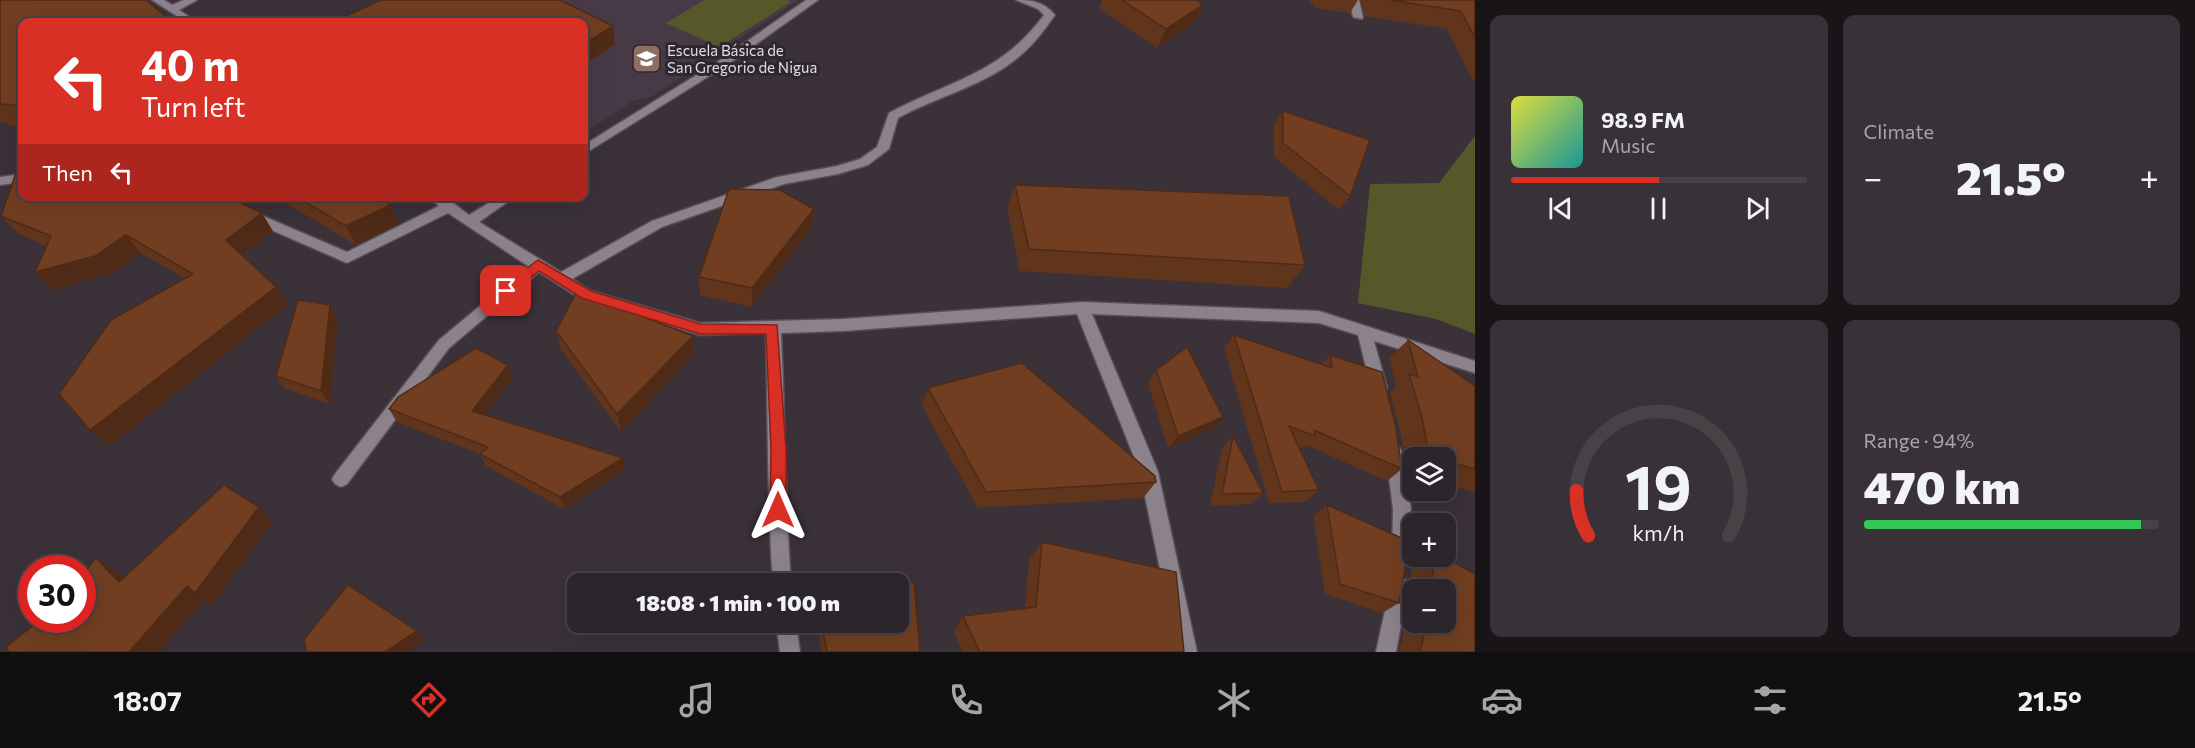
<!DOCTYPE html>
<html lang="en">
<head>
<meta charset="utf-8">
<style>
	:root { --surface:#2c252b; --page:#383137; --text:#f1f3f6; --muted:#a6a5a9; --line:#484247; --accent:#d93025 }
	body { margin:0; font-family:Commissioner,sans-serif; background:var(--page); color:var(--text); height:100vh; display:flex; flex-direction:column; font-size:22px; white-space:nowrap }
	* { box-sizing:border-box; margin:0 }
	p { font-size:20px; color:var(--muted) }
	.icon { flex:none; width:33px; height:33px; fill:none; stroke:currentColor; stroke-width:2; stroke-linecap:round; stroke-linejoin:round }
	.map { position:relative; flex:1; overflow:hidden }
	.details { display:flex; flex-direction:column; gap:15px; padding:15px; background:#181418; width:720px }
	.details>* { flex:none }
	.guide { position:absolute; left:18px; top:18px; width:570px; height:183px; border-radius:12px; box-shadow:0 6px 24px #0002,0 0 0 2px var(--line); background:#d93025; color:#fff; overflow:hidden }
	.tools { position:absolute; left:1402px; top:447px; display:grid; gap:12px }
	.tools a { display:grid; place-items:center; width:54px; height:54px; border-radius:12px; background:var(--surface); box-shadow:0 6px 24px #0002,0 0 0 2px var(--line); font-size:30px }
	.speed { position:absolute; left:18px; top:555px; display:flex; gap:12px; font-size:30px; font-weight:700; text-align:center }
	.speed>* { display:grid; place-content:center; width:78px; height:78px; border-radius:50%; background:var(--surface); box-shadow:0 6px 24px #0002,0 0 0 2px var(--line); line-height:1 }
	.speed .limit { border:9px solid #d22; background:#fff; color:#111 }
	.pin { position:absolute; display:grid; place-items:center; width:51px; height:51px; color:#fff; margin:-26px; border-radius:12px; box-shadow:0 3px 9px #0006 }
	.me { position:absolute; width:66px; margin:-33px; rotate:0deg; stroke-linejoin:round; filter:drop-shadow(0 0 4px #0008) }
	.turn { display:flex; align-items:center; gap:21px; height:126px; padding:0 24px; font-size:27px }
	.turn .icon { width:78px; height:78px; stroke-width:2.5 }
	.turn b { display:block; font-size:42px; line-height:51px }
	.then { display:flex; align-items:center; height:57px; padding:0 24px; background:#0003; gap:12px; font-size:22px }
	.big { font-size:45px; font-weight:800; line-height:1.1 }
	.details .card { flex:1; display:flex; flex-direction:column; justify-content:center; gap:9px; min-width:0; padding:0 21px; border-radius:12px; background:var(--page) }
	.details .dial { align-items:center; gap:0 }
	.dial svg { height:156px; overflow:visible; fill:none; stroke:var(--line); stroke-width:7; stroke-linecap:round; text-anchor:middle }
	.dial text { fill:var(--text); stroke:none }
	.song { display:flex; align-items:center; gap:18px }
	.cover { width:72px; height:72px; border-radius:9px; background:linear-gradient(135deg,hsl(60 70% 55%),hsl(180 70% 35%)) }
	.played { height:6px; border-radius:3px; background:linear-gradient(90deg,var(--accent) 50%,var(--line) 50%) }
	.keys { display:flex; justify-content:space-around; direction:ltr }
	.heat { display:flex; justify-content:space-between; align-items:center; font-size:33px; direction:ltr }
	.charge { height:9px; border-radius:4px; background:linear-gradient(90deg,#34c759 94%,var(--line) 0) }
	.details .tiles { flex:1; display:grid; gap:15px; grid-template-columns:repeat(2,1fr) }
	.trip { position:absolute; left:567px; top:573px; width:342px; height:60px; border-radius:12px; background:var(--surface); box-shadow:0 6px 24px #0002,0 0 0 2px var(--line); font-weight:800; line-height:60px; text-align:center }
	.dock { display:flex; height:96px; justify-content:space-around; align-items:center; background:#120f11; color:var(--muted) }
	.dock .icon { width:42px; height:42px }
	.dock .selected { color:var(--accent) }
	.dock b { font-size:27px; color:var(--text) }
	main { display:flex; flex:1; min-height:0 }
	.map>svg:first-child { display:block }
</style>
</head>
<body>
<main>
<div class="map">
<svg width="1475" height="652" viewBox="0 0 1475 652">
	<rect width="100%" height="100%" fill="#3a3139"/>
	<path fill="#473a46" d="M402,0h397l-146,96 -20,5 -49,32v-111h-227z"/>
	<g fill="#565829">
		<path d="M704,0h83l4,2 -72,45 -53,-24z"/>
		<path d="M1475,136v198l-39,-15 -78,-16 12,-119 69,-1z"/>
	</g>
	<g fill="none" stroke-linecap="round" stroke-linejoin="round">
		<defs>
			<g id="minor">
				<path d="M152,0h12l8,5 12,-5h13l-18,10 18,12h-11z"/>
				<path d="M806,0h12l-91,65 -143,89v-9l135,-84z"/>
				<path d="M1016,0c17,0 28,2 39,15 -10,14 -20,28 -33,39 -34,31 -84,42 -124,64l-9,31 -21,16 -30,9 -54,10 -122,43 -90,52 19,12 109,32 143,-4 239,-17 237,9 156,50v12l-101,-32 13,47 -2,5 -6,2 -6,-2 -2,-5 -13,-53 -39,-12 -227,-9 66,158 39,180h-20l-37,-180 -63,-158 -234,17 -62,2c4,83 4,167 10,251h-18c-6,-84 -5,-168 -7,-251l-66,2 -119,-36 -42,-27 -90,76 -102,136 -6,3 -6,-3 -3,-5 3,-5 104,-134 89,-74 -80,-53 -101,50 -101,-44 -2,-3 2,-3h10l91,39 92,-46 -11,-10h16l25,19 31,-19h16l-37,26 82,50 91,-51 125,-44 60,-11 23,-7 17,-12 12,-34c60,-32 112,-39 155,-98l-6,-6z"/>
				<path d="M1349,0h10l4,17 -1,2 -9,-2z"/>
				<path d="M22,174v8l-22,3v-8z"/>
				<path d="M1394,446l6,2 2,5 9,56 -1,48 -2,6 -7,3 -7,-3 -2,-6 1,-48 -7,-56 2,-5z"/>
				<path d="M1399,578l7,2 2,7 -12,65h-20l14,-65 2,-7z"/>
				<path d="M776,622h20l4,30h-20z"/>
			</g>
		</defs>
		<use href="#minor" stroke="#574f56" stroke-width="3"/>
		<use href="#minor" fill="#8c828c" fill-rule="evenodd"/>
	</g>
	<g fill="#61351c" fill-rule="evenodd">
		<path d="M0,0l22,22v105h-6l-16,-6z"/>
		<path d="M1102,0h95l6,5 -9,18 -37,25 -58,-40z"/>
		<path d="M1309,0h49l-8,13 -35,-5z"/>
		<path d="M1360,0h115v80l-3,-1 -25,-50 -82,-13z"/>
		<path d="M1283,111l67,85 -11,14 -65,-53v-32z"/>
		<path d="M1015,185l290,80 -18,23 -267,-17 -13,-63z"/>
		<path d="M274,196h108l17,28 -43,21z"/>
		<path d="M1,216l272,15 -31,24 46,49 -179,142 75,-168 -43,-25 -30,21 -59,16 -6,-44 -27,-12z"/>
		<path d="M812,228l-60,79 -52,-12 -1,-18z"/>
		<path d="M338,318l-8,86 -45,-15 -9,-13z"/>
		<path d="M556,331l137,5 1,18 -73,78 -60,-83z"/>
		<path d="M1234,335l88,29 8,-9 72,114 -15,12 -81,-36 -3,3 -5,-1 21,43 -14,12 -36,1 -45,-155z"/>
		<path d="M1408,340l67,46v106l-29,-8v-26h-33v16l-6,-1 -6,-39 -11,-42 6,-5 -7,-29z"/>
		<path d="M508,365l5,13 -29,37 141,55 -61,39 -78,-43 -6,-12 -83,-32 -8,-13z"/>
		<path d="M1156,370l57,59 -45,19 -20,-65z"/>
		<path d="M928,388l228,94 -13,16 -165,10 -56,-102z"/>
		<path d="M1233,436l30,57 -13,11 -40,2 12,-58z"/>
		<path d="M1327,505l72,98 -17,10 -57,-19 -12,-78z"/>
		<path d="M1042,542l142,110h-221l-9,-20 9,-16 62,-7 4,-49z"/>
		<path d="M1430,556h12l33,96h-76l7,-31 -2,-1 8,-52zM1413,590h33v32h-33z"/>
		<path d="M816,622h82l22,30h-98z"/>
	</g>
	<g fill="#4f2b17">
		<path d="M1203,5l-9,18 -37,25 9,-19z"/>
		<path d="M613,26l2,18 -31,21v-21z"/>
		<path d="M390,205l9,19 -43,21 -10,-19z"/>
		<path d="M814,209l-2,19 -60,79v-19z"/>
		<path d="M262,213l11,18 -35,27 -12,-18z"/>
		<path d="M126,235l15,18 -30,21 -59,16 -17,-18z"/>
		<path d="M276,287l12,17 -179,142 -19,-16z"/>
		<path d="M330,305l8,13 -8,86 -9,-13z"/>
		<path d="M693,336l1,18 -73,78 -4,-18z"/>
		<path d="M508,365l5,13 -35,45 -6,-12z"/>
		<path d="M1223,417l-10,12 -45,19 10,-12z"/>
		<path d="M623,458l2,12 -61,39 -4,-12z"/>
		<path d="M259,507l14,14 -61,85 -8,-6 -45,52h-30l58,-66z"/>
		<path d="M96,558l20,13 23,24 -20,-13z"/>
		<path d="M417,631l8,9 -18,12h-22z"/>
	</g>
	<g fill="#713e21" stroke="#4f2b17" stroke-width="1.5">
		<path d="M0,0h146l26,22h-150v84l-22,-2z"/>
		<path d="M381,0h179l53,26 -29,18v-22h-251z"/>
		<path d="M1122,0h75l6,5 -37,24z"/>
		<path d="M1390,0h85v38l-14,-27z"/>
		<path d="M1283,111l87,29 -20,56 -67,-53z"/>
		<path d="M18,167h4v29h204l36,17 -36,27 50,47 -186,143 -31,-36 52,-74 82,-46 -67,-39 -31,21 -60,16 16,-36 -50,-20z"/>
		<path d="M1015,185l274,11 16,69 -276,-16z"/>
		<path d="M729,189l51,1 34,19 -62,79 -53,-11z"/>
		<path d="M295,196h87l8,9 -44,21z"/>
		<path d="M577,291l116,45 -76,78 -61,-83z"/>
		<path d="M298,300l32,5 -9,86 -45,-15z"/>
		<path d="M1234,335l98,33 -2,-13 52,17 13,51 7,46 -88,-39 1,6 -26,-10 30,64 -37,2z"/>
		<path d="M1408,340l67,46v83l-29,-8v-3h-13l-4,-2 -7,-39 -13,-43 9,3z"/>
		<path d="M1187,347l36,70 -45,19 -22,-66z"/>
		<path d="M476,348l32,17 -36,46 151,47 -63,39 -80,-43 8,-7 -99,-38 9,-12z"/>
		<path d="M1022,363l133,113 1,6 -170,10 -58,-104z"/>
		<path d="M1233,436l30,57 -41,1z"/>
		<path d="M224,485l35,22 -64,86 -8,-7 -58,66h-120l-3,-5 34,-27h42v-45l14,-17 23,24z"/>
		<path d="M1327,505l79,35 -1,30 -6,33 -59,-19z"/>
		<path d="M1042,542l134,30 8,80h-204l-17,-36 73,-9z"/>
		<path d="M1435,556h7l33,18v78h-55l7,-30h19v-32h-15z"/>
		<path d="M914,582l6,70h-93l-6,-30h77v-38z"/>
		<path d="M348,585l69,46 -32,21h-78l-3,-13z"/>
	</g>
	<path fill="#d93025" stroke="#8d1f18" stroke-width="1.5" d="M538,260l53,31 109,33 77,1 9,124v61l-3,5 -5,2 -6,-2 -2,-5 1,-61 -5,-115h-66l-118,-36 -43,-27 -28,23h-9l-2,-3 2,-4z"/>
	<defs>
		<symbol id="school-square" viewBox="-11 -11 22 22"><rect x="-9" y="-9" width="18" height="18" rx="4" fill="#8d6e63" stroke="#2f272f"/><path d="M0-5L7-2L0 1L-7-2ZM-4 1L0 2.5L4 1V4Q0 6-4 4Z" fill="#fff"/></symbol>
	</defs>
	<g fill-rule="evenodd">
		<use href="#school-square" x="630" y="42" width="33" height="33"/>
	</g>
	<g text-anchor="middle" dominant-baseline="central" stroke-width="6" stroke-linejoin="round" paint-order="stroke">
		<g font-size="15" fill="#e1dbe1" stroke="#2f272f" text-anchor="start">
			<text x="667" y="50">Escuela Básica de<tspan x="667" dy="17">San Gregorio de Nigua</tspan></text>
		</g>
	</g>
</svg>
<div class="tools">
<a><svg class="icon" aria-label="layers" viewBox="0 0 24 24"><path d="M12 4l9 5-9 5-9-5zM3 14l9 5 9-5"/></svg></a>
<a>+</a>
<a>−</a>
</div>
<div class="speed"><div class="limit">30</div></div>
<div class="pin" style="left:506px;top:291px;background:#d93025"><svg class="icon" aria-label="arrive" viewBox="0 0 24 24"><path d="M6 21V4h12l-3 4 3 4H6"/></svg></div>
<svg class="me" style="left:778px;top:510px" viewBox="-20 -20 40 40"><path d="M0-17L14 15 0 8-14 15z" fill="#d93025" stroke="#fff" stroke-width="4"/></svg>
<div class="trip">18:08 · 1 min · 100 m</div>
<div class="guide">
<div class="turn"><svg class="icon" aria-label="left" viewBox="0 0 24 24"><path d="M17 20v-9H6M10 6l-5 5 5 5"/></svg><div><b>40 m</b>Turn left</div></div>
<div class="then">Then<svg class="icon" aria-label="left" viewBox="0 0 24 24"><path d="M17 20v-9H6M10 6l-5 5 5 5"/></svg></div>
</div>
</div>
<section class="details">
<div class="tiles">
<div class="card">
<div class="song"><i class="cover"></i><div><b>98.9 FM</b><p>Music</p></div></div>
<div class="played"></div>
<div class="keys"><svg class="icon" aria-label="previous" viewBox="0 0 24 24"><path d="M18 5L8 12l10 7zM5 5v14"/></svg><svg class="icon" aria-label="pause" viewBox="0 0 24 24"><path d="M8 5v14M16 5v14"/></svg><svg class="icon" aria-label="next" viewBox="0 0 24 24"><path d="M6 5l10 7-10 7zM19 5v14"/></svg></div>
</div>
<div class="card"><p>Climate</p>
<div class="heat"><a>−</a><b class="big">21.5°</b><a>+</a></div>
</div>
<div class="card dial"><svg viewBox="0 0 100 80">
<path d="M14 69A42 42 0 1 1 86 69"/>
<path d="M14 69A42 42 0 0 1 8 46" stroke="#d93025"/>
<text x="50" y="56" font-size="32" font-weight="700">19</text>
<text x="50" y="72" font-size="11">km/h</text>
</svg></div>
<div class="card"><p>Range · 94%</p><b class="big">470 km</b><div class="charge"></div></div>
</div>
</section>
</main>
<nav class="dock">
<b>18:07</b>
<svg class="icon selected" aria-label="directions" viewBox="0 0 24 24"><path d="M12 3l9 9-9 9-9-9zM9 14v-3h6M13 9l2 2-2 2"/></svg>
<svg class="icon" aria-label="music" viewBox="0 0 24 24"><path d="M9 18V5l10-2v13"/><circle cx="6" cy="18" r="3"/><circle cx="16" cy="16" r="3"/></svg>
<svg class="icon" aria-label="phone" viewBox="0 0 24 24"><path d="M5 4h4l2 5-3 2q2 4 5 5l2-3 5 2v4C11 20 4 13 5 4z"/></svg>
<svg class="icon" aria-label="climate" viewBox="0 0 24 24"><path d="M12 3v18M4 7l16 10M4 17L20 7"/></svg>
<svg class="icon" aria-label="car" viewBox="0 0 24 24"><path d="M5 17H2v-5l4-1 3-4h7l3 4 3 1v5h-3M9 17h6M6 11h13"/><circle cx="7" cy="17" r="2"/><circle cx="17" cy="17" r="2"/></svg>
<svg class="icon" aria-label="filters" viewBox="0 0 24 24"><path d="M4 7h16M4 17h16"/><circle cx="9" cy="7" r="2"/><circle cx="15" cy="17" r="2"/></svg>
<b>21.5°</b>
</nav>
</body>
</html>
